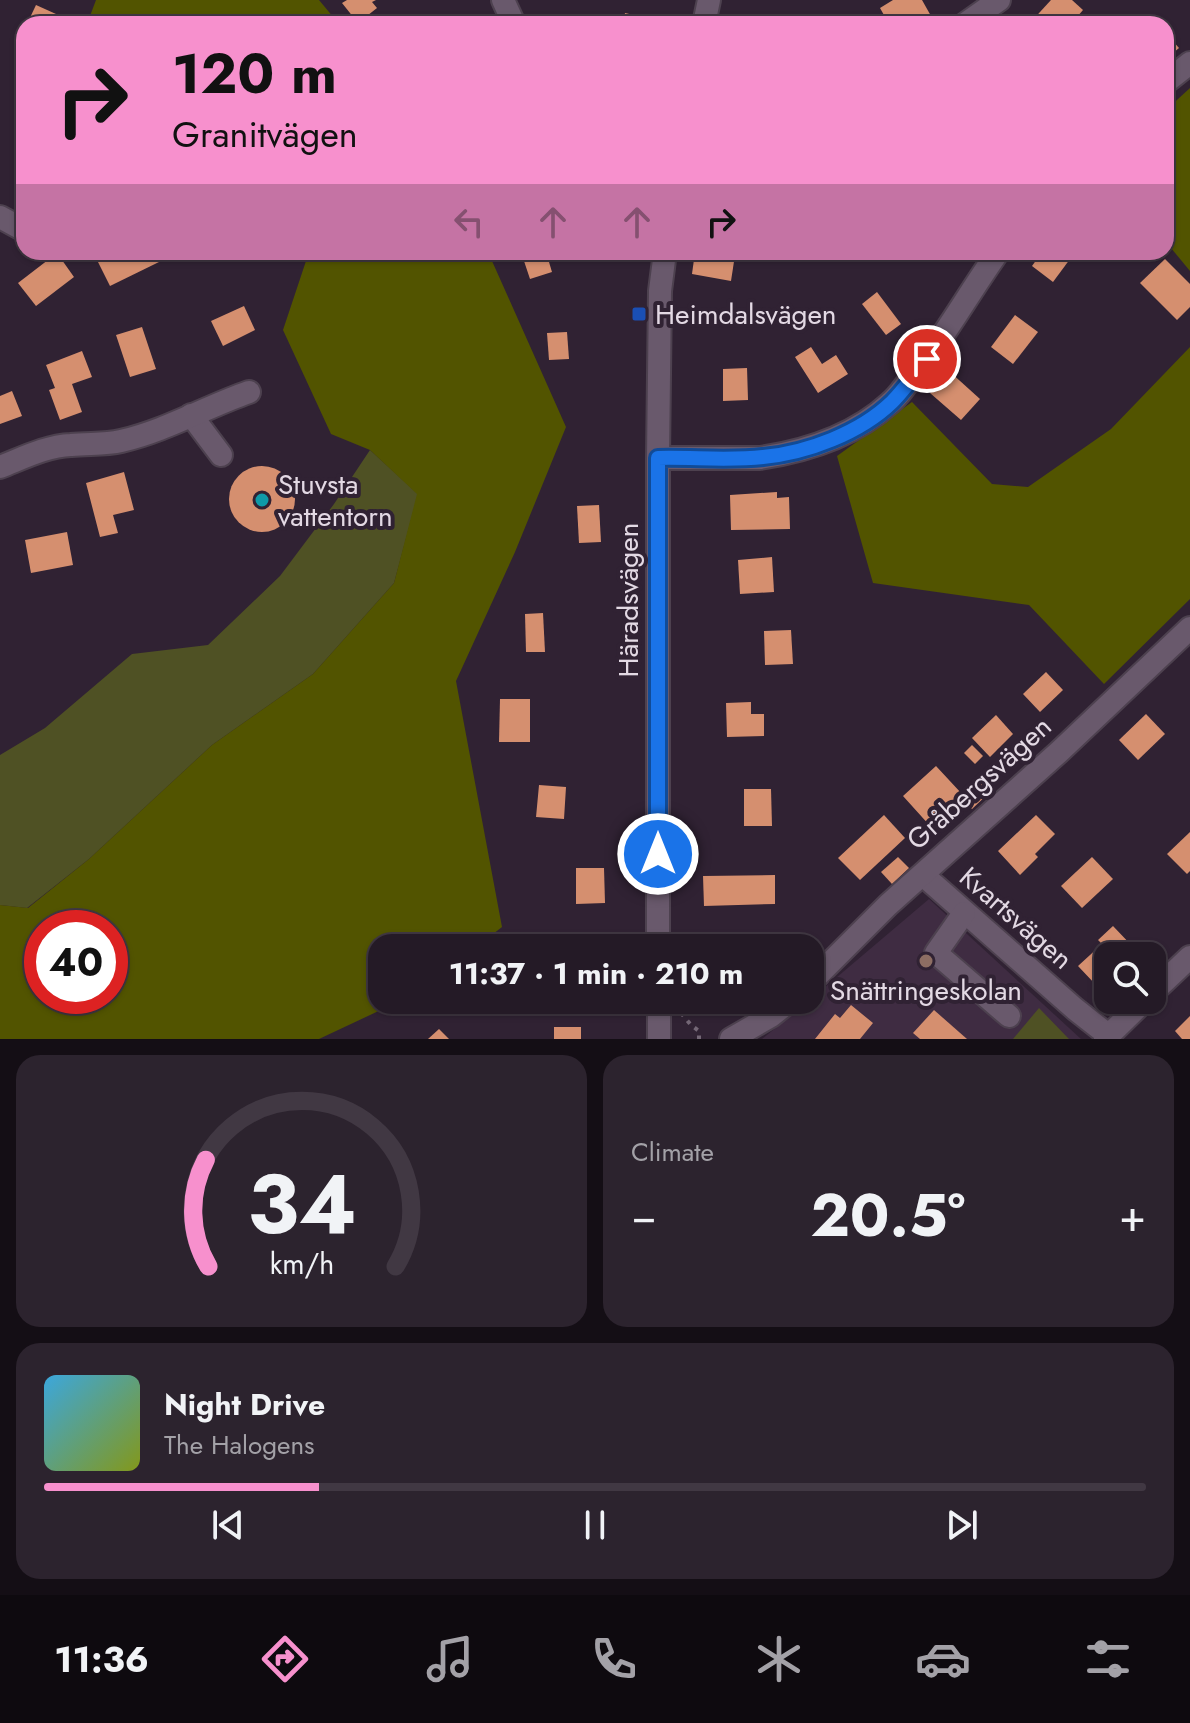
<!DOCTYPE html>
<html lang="en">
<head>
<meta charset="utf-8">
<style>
	:root { --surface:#241a26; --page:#2c232e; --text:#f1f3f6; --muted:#a3a1a7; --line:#413843; --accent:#f790cd }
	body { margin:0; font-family:Jost,sans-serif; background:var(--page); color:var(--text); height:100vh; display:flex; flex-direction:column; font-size:30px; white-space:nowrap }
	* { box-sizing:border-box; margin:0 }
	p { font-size:26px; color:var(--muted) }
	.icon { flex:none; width:44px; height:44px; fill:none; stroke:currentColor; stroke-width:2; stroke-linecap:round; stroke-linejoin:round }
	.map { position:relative; height:1039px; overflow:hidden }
	.drawer { display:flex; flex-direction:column; gap:16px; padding:16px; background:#140e15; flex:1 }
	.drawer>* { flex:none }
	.hud { position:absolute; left:16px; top:16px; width:1158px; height:244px; border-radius:24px; box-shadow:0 2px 6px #0004,0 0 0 2px var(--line); background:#f790cd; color:#111; overflow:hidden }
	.fabs { position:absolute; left:1094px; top:942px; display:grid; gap:16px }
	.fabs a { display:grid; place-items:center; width:72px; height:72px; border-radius:16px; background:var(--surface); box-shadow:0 2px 6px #0004,0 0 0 2px var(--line); font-size:40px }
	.speed { position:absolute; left:24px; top:910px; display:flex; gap:16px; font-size:40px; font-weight:700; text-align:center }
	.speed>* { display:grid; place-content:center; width:104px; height:104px; border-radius:50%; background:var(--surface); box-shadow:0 2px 6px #0004,0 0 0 2px var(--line); line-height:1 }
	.speed .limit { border:12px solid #d22; background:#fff; color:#111 }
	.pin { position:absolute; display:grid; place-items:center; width:68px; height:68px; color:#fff; margin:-34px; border:4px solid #fff; border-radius:50%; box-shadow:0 2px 8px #0007 }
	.me { position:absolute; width:88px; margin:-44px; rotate:0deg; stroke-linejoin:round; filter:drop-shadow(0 0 6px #0008) }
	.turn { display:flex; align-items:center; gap:28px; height:168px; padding:0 24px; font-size:36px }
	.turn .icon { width:104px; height:104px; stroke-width:2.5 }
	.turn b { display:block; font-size:56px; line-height:68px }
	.lanes { display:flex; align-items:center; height:76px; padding:0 24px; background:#0003; justify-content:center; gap:40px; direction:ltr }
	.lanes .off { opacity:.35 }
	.big { font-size:60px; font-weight:700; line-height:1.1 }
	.drawer .tile { flex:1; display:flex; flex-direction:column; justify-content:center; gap:12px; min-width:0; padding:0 28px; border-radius:24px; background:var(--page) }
	.drawer .dial { align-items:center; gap:0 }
	.dial svg { height:208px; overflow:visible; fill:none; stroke:var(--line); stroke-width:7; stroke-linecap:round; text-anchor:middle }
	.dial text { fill:var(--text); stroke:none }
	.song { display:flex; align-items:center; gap:24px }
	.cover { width:96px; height:96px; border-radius:12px; background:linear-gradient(135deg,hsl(200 70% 55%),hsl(70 70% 35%)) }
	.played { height:8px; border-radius:4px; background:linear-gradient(90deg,var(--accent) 25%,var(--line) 25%) }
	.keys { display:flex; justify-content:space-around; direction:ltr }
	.heat { display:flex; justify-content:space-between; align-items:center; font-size:44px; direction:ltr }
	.drawer .tiles { flex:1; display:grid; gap:16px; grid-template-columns:1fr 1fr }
	.tile:last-child { grid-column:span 2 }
	.trip { position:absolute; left:368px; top:934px; width:456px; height:80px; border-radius:24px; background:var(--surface); box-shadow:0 2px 6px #0004,0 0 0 2px var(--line); font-weight:700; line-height:80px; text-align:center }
	.dock { display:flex; height:128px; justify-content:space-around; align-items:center; background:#0e0a0f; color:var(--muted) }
	.dock .icon { width:56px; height:56px }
	.dock .selected { color:var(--accent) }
	.dock b { font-size:36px; color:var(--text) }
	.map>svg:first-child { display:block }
</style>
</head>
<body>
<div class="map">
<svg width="1190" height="1039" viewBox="0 0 1190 1039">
	<rect width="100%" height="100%" fill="#302233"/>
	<path fill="#3f2c42" d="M929,899l152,140h-319l48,-39z"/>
	<g fill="#4f5124">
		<path d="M370,450l48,44 -24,89 -81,91 -101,71 -123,114 -62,49 -27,-3v-150l45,-27 87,-74 76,-9 72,-69 54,-72z"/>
		<path d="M1039,1008l30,31h-56z"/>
	</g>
	<g fill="#525400" fill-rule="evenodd">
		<path d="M96,0h223l20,24h-252z"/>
		<path d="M1190,88v183l-24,-29v-132z"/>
		<path d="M309,252h179l78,175 -51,125 -59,129 46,246 -27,21h-93v52h20l-83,39h-319v-134l28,3 61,-49 123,-114 101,-71 81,-91 23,-89 -47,-44 -39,-16 -48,-104zM110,928v68h-68v-68z"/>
		<path d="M1190,347v252l-86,85 -75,-79 -156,-22 -36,-127 75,-54 80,82 36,3 83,-58z"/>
	</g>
	<g fill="#d58f6f">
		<path d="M347,0h29l-4,2 5,6 -19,15 -16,-20z"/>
		<path d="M893,0h29l9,16 -14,8h-28l-9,-16z"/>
		<path d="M1051,0h21l11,10 -12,14h-42z"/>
		<path d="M36,5l20,9 -4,10h-25z"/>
		<path d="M625,13l34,8 -1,3h-35z"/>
		<path d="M1166,33l13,15 -13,11z"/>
		<path d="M112,252h42l5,10 -49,24 -13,-26z"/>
		<path d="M521,252h25l6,20 -22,7z"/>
		<path d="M695,252h24l16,3 -4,26 -39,-7z"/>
		<path d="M1042,252h28l3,3 -20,27 -21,-16z"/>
		<path d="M57,253l17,24 -38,29 -18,-23z"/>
		<path d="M1165,259l25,25v23l-13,13 -37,-37z"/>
		<path d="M877,292l24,32 -15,11 -24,-31z"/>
		<path d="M244,306l11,24 -32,16 -12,-25z"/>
		<path d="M1015,315l23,17 -25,32 -22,-17z"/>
		<path d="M142,327l14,42 -26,8 -14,-42z"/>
		<path d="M567,332l2,27 -20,1 -2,-27z"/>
		<path d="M811,347l11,17 14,-9 12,19 -30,19 -23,-36z"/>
		<path d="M82,351l10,26 -20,7 10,28 -22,8 -11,-30 6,-2 -9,-23z"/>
		<path d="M747,368l1,32 -25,1v-32z"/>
		<path d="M949,371l31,28 -19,21 -31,-27z"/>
		<path d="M12,391l10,25 -22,8v-28z"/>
		<circle cx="262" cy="499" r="33"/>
		<path d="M124,472l10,38 -21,5 5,18 -18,4 -14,-54z"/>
		<path d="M777,492v6l12,-1 1,32 -59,1 -1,-35z"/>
		<path d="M599,505l2,37 -22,1 -2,-37z"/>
		<path d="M67,532l6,33 -42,8 -6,-33z"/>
		<path d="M772,557l2,35 -34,2 -2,-34z"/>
		<path d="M543,613l2,39h-19l-1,-38z"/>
		<path d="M791,630l2,34 -28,1 -1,-34z"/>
		<path d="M1046,672l17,18 -23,22 -17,-18z"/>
		<path d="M500,699h30v43h-31z"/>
		<path d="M751,702v12h13v22l-37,1 -1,-34z"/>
		<path d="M1146,714l19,20 -27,26 -19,-20z"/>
		<path d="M996,715l17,19 -23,23 -18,-19z"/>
		<path d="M972,745l11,11 -8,8 -11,-11z"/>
		<path d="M936,766l26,28 17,-16 12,13 -19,18 -9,-9 3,-2 -1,-2 -34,31 -28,-31z"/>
		<path d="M539,785l27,2 -2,32 -28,-2z"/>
		<path d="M744,789h27l1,37h-28z"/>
		<path d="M884,815l21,23 -45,42 -22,-22z"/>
		<path d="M1036,815l19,19 -20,20 3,3 -18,18 -22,-24z"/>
		<path d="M1190,832v39l-3,3 -20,-20z"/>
		<path d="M898,857l11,11 -17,16 -11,-12z"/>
		<path d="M1092,857l21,22 -31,29 -21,-22z"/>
		<path d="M576,868h28l1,35 -29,1z"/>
		<path d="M775,875v29l-71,2 -1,-30z"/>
		<path d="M1113,926l21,22 -9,8h-17v16l-13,12 -17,-18 24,-22 -4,-4z"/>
		<path d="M711,1000h27l1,7 -28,1z"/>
		<path d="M851,1005l22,18 -13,16h-45l20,-25 5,4z"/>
		<path d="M934,1010l33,29h-47l-7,-6z"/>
		<path d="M1190,1016v23h-8l-7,-8z"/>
		<rect x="554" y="1027" width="27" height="12"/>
		<path d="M439,1029l10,10h-21z"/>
	</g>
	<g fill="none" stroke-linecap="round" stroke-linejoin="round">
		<defs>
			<g id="minor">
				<path d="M503,0l11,24"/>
				<path d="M704,24l5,-24"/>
				<path d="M965,24l34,-24"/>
				<path d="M1166,82l24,-19"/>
				<path d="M0,217l24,13"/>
				<path d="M191,415l30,40"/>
				<path d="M658,458h102c47,-7 94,-22 130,-55 8,-6 14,-16 20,-23 33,-40 58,-86 88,-128"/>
				<path d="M0,467c23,-9 46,-21 71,-22 17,-2 33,0 50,-4 44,-10 85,-34 128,-49"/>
				<path d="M923,875l152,134 33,26"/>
				<path d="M964,913l-28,40 73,63"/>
				<path d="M658,948v-490l2,-167 5,-39"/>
				<path d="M810,983l78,-78 171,-153 131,-124"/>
				<path d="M1152,993l38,-36"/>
				<path d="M659,1000v39"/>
				<path d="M731,1039l40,-23 20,-16"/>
				<path d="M1105,1039l40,-39"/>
			</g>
		</defs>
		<use href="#minor" stroke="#4d414f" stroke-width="26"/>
		<path stroke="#746776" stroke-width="4" stroke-dasharray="4 6" stroke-linecap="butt" d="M681,1013l10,12 8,6v8"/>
		<use href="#minor" stroke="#69596c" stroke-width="22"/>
	</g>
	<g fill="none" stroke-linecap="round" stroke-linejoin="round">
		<defs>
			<path id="route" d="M658,854v-396c35,-1 70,3 105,-1 44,-4 97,-24 129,-55 13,-13 24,-29 35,-43"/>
		</defs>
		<use href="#route" stroke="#114b97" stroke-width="20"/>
		<use href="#route" stroke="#1a73e8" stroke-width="14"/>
	</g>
	<rect fill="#1a4fb4" stroke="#302233" stroke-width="3" x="631" y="306" width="16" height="16" rx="4"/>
	<circle fill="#0f9aa8" stroke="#302233" stroke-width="3" cx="262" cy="500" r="8"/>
	<circle fill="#8d6e63" stroke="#302233" stroke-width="3" cx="926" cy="961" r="8"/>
	<g text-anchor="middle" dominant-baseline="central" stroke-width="8" stroke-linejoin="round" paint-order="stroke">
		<g font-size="28" fill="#e3d9e4" stroke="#302233" text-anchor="start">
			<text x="655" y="314">Heimdalsvägen</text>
			<text x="278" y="484">Stuvsta<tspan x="278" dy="32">vattentorn</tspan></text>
			<text x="926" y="990" text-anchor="middle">Snättringeskolan</text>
		</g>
		<g font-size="28" fill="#e3d9e4" stroke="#302233">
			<text transform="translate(628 600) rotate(-90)">Häradsvägen</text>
			<text transform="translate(979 783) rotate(-42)">Gråbergsvägen</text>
			<text transform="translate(1016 918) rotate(41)">Kvartsvägen</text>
		</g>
	</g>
</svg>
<div class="fabs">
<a><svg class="icon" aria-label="search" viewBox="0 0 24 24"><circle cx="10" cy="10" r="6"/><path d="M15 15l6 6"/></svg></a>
</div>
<div class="speed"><div class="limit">40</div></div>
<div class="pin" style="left:927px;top:359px;background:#d93025"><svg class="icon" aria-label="arrive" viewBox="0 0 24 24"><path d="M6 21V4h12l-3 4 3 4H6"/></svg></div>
<svg class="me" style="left:658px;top:854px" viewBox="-20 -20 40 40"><circle r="17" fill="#1a73e8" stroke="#fff" stroke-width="3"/><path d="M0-11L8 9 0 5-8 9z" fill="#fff"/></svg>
<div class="trip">11:37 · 1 min · 210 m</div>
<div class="hud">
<div class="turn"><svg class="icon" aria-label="right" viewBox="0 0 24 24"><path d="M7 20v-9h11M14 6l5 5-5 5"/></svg><div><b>120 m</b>Granitvägen</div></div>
<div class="lanes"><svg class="icon off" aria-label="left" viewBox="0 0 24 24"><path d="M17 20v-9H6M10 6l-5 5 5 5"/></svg><svg class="icon off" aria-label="ahead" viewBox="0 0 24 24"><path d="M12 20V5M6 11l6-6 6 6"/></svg><svg class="icon off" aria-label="ahead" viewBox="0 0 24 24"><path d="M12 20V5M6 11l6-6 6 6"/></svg><svg class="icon" aria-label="right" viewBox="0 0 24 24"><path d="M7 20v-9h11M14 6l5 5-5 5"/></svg></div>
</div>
</div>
<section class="drawer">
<div class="tiles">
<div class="tile dial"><svg viewBox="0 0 100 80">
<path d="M14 69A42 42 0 1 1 86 69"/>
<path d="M14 69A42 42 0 0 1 13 28" stroke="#f790cd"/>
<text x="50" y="56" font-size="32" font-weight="700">34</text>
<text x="50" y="72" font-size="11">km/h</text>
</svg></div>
<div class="tile"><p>Climate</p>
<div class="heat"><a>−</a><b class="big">20.5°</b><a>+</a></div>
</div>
<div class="tile">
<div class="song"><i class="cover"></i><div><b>Night Drive</b><p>The Halogens</p></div></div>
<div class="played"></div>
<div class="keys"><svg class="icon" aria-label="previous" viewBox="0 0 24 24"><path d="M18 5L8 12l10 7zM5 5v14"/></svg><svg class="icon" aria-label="pause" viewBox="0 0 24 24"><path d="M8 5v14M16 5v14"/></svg><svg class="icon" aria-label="next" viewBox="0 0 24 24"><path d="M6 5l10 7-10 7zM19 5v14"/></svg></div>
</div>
</div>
</section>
<nav class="dock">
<b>11:36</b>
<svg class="icon selected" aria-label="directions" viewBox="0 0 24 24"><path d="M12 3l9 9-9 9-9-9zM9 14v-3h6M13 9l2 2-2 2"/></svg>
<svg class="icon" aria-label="music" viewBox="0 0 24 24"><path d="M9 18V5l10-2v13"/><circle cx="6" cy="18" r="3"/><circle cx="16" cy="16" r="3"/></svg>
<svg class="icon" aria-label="phone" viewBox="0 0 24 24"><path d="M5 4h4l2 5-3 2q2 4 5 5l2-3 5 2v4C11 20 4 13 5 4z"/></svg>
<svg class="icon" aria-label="climate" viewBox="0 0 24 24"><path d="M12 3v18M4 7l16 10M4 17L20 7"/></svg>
<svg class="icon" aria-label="car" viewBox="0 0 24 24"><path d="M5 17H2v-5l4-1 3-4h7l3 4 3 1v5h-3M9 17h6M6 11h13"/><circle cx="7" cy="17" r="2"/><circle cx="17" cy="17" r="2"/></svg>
<svg class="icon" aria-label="filters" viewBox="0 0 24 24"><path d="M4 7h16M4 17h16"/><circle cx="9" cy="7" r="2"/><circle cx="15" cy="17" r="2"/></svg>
</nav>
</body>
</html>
